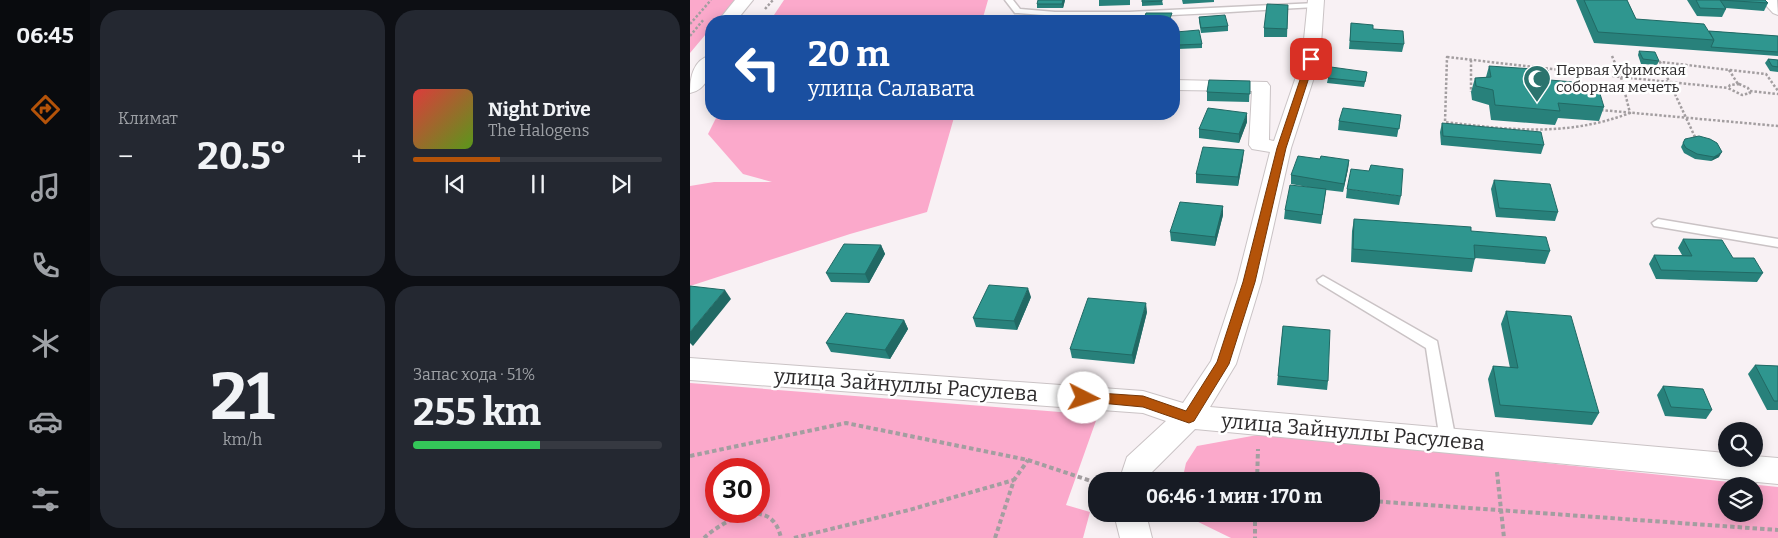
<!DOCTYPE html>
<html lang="ru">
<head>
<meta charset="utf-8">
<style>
	:root { --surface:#171b24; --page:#242831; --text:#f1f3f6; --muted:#9ea1a6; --line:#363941; --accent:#b45309 }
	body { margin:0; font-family:Bitter,serif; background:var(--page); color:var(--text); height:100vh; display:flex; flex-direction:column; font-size:19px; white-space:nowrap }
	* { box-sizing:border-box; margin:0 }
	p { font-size:16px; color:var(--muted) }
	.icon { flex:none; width:28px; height:28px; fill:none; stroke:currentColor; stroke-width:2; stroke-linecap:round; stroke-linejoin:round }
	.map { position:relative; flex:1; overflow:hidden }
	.sheet { display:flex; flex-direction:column; gap:10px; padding:10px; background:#0d0f14; width:600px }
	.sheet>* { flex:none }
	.guide { position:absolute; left:15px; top:15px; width:475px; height:105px; border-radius:20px; box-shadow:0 2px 12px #0003; background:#1a4fa0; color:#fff; overflow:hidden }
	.tools { position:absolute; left:1028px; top:422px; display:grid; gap:10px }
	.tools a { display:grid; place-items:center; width:45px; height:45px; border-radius:50%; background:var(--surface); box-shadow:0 2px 12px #0003; font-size:25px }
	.speed { position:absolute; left:15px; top:458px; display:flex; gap:10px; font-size:25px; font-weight:700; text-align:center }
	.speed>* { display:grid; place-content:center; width:65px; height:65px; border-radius:50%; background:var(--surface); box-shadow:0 2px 12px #0003; line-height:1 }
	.speed .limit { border:8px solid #d22; background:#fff; color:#111 }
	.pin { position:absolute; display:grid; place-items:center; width:42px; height:42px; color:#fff; margin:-21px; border-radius:10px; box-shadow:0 2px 8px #0006 }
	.me { position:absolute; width:55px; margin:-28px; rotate:94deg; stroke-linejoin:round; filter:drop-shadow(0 0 4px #0008) }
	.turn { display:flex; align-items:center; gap:18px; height:105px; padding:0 20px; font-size:22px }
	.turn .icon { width:65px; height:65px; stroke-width:2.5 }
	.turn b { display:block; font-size:35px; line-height:42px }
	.big { font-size:38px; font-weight:700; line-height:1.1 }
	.sheet .tile { flex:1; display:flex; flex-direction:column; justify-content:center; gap:8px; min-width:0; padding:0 18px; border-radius:20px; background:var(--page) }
	.sheet .dial { align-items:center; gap:0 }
	.dial b { font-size:65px; line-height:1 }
	.song { display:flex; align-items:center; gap:15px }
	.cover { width:60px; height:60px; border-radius:8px; background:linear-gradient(135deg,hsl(0 70% 55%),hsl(90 70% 35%)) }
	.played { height:5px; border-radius:2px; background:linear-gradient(90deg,var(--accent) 35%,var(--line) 35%) }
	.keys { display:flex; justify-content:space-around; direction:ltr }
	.heat { display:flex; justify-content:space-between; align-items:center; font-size:28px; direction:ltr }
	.charge { height:8px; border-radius:4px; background:linear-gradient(90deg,#34c759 51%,var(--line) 0) }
	.sheet .tiles { flex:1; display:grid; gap:10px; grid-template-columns:repeat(2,1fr) }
	.trip { position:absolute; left:398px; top:472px; width:292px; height:50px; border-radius:20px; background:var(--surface); box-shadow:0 2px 12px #0003; font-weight:700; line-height:50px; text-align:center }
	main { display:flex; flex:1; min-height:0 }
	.tabs { display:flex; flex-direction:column; width:90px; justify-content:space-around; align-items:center; background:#090b0e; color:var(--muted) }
	.tabs .icon { width:35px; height:35px }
	.tabs .active { color:var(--accent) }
	.tabs b { font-size:22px; color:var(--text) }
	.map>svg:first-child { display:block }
</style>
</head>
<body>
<main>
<nav class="tabs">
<b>06:45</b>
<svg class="icon active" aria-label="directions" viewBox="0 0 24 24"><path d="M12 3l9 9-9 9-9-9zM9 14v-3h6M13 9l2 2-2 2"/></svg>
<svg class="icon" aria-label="music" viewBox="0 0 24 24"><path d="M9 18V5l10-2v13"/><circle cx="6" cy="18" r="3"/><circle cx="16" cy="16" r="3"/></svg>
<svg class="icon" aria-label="phone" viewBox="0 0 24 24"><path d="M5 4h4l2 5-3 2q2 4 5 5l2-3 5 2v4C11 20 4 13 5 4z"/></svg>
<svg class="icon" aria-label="climate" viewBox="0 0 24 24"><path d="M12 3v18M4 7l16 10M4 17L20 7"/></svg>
<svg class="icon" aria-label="car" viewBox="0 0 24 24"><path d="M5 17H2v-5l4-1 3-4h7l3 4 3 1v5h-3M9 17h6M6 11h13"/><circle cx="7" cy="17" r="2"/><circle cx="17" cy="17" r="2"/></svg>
<svg class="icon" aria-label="filters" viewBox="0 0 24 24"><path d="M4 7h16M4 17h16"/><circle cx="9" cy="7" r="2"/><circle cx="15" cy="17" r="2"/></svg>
</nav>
<section class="sheet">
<div class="tiles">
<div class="tile"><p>Климат</p>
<div class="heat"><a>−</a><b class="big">20.5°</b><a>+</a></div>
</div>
<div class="tile">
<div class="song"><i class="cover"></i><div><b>Night Drive</b><p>The Halogens</p></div></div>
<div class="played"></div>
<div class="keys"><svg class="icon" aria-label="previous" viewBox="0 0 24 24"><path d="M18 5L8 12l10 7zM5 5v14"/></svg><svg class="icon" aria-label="pause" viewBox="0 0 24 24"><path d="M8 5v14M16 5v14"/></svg><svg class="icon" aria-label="next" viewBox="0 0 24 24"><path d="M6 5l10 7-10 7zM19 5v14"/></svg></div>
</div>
<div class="tile dial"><b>21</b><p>km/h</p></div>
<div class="tile"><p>Запас хода · 51%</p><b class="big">255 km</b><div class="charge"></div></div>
</div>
</section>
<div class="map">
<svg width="1088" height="538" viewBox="0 0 1088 538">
	<rect width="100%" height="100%" fill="#f8f1f4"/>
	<g fill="#fba9cb" fill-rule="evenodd">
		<path d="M0,0h45l-18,21h-6v7l-21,25z"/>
		<path d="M94,0h204l-6,21h-212z"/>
		<path d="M28,114h237l-28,98 -77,22 -160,52v-100l24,-4h58l-29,-8 -35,-40z"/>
		<path d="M0,383l408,32 -32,90 24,7 -7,26h-393zM26,469h43v42h-43z"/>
		<path d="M573,434l515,53v51h-547l-45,-22v-2h185v-33h-189l4,-18 11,-17zM1036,486h28v28h-28z"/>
	</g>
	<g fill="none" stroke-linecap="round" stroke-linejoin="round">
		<defs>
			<g id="service">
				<path d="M315,0h8l7,9 35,3h74l187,-9 4,2 -4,2c-100,5 -198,15 -298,6h-3z"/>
				<path d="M968,219l120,20v8l-124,-21 -2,-3z"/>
				<path d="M633,276l114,65 19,100 -3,5 -5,2 -5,-2 -3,-5 -14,-93 -107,-65 -2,-3z"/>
			</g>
			<g id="minor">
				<path d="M618,0h16l-4,59 -29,89 -30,134 -25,82 -26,43 516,46v6h28v-3l24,2v26l-583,-55 -44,44 -2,8h-30l8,-24 39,-36 -23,-8 -453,-33v-22l453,33 40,12 28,-42 26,-79 33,-130 -18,-3 -3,-4 3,-54 -78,-1v-10l93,2 3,4 -1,54 5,1 28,-82z"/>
				<path d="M1071,0h16l1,15 -5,-2z"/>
				<path d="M424,514h32l6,24h-32z"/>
			</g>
			<g id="tertiary">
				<path d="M45,0h18l-17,21h-18z"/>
				<path d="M21,55c1,16 -3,34 -21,38 0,-16 3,-33 21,-38z"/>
			</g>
		</defs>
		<use href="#service" stroke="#cac3c5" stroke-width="3"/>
		<use href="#minor" stroke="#cac3c5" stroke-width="2"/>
		<use href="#tertiary" stroke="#cac3c5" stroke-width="2"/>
		<g stroke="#a39ea0" stroke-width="2.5" stroke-dasharray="2.5 2" stroke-linecap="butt">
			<path d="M75,9l8,-9"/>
			<path d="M0,24l21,-24"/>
			<path d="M0,36l14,-17"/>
			<path d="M922,56l9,21"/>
			<path d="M757,57l174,20 9,36c-64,24 -119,17 -185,9z"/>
			<path d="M781,60v32"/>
			<path d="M1039,70l9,14"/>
			<path d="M931,77l107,11"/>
			<path d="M1049,84l9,4 2,5 -8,2 -14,-7 2,-3z"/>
			<path d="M1060,91l28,3"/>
			<path d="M911,110l177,16"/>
			<path d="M1005,137l-35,-75 106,12 12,17"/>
		</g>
		<path stroke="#a39ea0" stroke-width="3" stroke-dasharray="4 2.5" stroke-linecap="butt" d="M1004,136l2,4"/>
		<g stroke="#a39ea0" stroke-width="4" stroke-dasharray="4.5 3" stroke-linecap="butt">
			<path d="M0,456l156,-33 182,37 63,21"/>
			<path d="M807,472l7,66"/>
			<path d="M567,481l1,-32"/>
			<path d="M681,501l407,29"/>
			<path d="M565,514v24"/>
			<path d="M14,538c22,-20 68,-43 77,0"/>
			<path d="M104,538l115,-28 105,-30"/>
			<path d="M305,538l19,-58 14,-20"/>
		</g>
		<use href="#service" fill="#fff" fill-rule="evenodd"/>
		<use href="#minor" fill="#fff" fill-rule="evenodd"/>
		<use href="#tertiary" fill="#fff" fill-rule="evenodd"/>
	</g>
	<g fill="#28817b">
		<path d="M375,0l-2,8h-26v-4z"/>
		<path d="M409,0h31v5l-31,1z"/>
		<path d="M452,0h20l1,5 -21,1z"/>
		<path d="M492,0h32v2l-31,2z"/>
		<path d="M886,0h51l9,19 73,12 69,5v20l-184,-13z"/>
		<path d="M997,0h78l3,3 -4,8 -38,-3v1l-4,8 -25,-1z"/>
		<path d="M598,5l-1,32h-23v-9z"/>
		<path d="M509,17l29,9v5l-27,2 -2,-12z"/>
		<path d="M661,23l22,6 31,15 -2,8 -53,-3z"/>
		<path d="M486,32l26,12v4l-24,1z"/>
		<path d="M949,51l20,10 -2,4 -16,-1 -3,-9z"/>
		<path d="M1078,59l10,1v12l-8,-1 -5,-8z"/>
		<path d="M799,66l61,14 54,27 -5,14 -41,-3 -3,7 -64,-5 -2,-15 -17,-5 -1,-8 4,-14 11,-1z"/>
		<path d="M677,72l-3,15 -37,-4 1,-5z"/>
		<path d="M560,81l-1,21 -42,-1v-9z"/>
		<path d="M711,115l-4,22 -59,-7 1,-9z"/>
		<path d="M557,122l-8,21 -40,-5v-9z"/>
		<path d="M752,123l102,22 -3,9 -100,-9 -1,-13z"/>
		<path d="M995,139l34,18 -8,4 -16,-2 -11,-6 -3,-6z"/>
		<path d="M553,159l-5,27 -42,-3v-9z"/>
		<path d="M630,159l29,1 -1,9 -5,23 -17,-2 -5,34 -37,-5 1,-9 28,-22 -22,-4v-9z"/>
		<path d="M804,180l64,32 -3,9 -59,-4 -5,-28z"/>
		<path d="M657,189l54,7 -2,9 -53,-7z"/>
		<path d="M533,215l-8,31 -44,-5 -1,-9z"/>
		<path d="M664,219l117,12 79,20 -5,13 -70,-6 -3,14 -121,-10 1,-31z"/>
		<path d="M993,239l50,19 30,15 -6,9 -101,-3 -7,-15 5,-9h28l-4,-7z"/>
		<path d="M191,245l4,9 -16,29 -38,-1 -5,-9z"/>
		<path d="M341,297l-14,33 -41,-3 -3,-9z"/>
		<path d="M816,311l93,102 -7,12 -97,-8 -7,-38 5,-13 17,2 -9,-44z"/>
		<path d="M457,312l-13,52 -62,-6 -2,-9z"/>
		<path d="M214,320l4,9 -18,30 -59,-7 -5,-9z"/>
		<path d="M593,326l45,55 -1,9 -50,-5z"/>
		<path d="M1065,365l23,1v44h-11l-19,-36z"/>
		<path d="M973,386l49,24 -6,9 -41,-3 -8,-21z"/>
	</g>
	<g fill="#216964">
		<path d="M373,0h2l-2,8 -1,-4z"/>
		<path d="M557,113v9l-8,21v-9z"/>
		<path d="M554,150l-1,9 -5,27v-9z"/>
		<path d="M1032,152l-3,5 -8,4 3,-4z"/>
		<path d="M659,160l-1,9 -5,23 1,-8z"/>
		<path d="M533,206v9l-8,31v-9z"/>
		<path d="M191,245l4,9 -16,29 -4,-9z"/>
		<path d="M338,288l3,9 -14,33 -3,-9z"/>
		<path d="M35,290l6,9 -38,47 -3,-3v-11z"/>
		<path d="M456,303l1,9 -13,52 -2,-9z"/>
		<path d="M214,320l4,9 -18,30 -5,-9z"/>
	</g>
	<g fill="#2f968f" stroke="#216964">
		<path d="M348,0h25l-1,4h-25z"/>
		<path d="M452,0h20v1l-20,1z"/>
		<path d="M894,0h43l9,19 68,5 10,16 -116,-8z"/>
		<path d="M1006,0h24l6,9 -26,-1z"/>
		<path d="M1030,0h45l3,3z"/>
		<path d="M577,4l21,1 -1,24 -23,-1z"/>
		<path d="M456,13h26l-3,8h-26z"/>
		<path d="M535,15l3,11 -27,2 -2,-11z"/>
		<path d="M661,23l22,2v4l30,2 1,13 -54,-3z"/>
		<path d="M509,30l3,14 -24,1 -2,-13z"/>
		<path d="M1019,31l69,5v16l-67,-5 3,-7z"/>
		<path d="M949,51l16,1 4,9 -16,-2z"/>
		<path d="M1078,59l10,1v7l-6,-1z"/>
		<path d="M799,66l59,4 2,10 47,4 7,23 -46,-4 2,8 -65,-6 -2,-15 -17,-4 -1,-8 16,-1z"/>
		<path d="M641,67l36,5 -2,10 -37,-4z"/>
		<path d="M519,80l41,1v13l-43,-2z"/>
		<path d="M518,108l39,5 -8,21 -40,-5z"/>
		<path d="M653,108l58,7 -2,14 -60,-8z"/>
		<path d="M752,123l99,9 3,13 -101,-9z"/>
		<path d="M1009,136l11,3 7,4 5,9 -8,5 -17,-3 -11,-6 -3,-5 2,-4z"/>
		<path d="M513,147l41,3 -6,27 -42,-3z"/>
		<path d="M608,156l22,3 1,-3 28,4 -5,24 -53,-9z"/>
		<path d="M681,165l32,4 -2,27 -54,-7 4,-20 18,2z"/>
		<path d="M804,180l56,4 8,28 -59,-4z"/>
		<path d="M600,185l36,4 -4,26 -37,-5z"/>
		<path d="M490,202l43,4 -8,31 -45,-5z"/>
		<path d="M664,219l117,8v4l75,6 4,14 -76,-6 1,14 -122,-10z"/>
		<path d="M993,239l39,1 11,18h21l9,15 -102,-3 -7,-15 38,1z"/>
		<path d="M154,244l37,1 -16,29 -39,-1z"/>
		<path d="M299,285l39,3 -14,33 -41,-3z"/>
		<path d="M0,286l35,4 -35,42z"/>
		<path d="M398,298l58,5 -14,52 -62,-6z"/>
		<path d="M816,311l65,5 28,97 -99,-8 -7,-39 25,2z"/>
		<path d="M156,313l58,7 -19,30 -59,-7z"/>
		<path d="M593,326l47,4 -2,51 -50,-5z"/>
		<path d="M1065,365l23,1v35h-4z"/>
		<path d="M973,386l40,3 9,21 -41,-3z"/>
	</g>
	<path fill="#b45309" stroke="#753606" d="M621,57l4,2 -29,89 -31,134 -26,82 -35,57 -5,2 -46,-16 -64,-6 -2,-3 2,-4 5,-2 59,4 43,15 31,-49 26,-80 34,-134 30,-89z"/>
	<defs>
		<symbol id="mosque-pin" viewBox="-11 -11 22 30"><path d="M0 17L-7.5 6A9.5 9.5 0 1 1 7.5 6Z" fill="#2b746e" stroke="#fff"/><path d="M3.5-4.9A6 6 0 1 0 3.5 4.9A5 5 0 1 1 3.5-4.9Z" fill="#fff"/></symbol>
	</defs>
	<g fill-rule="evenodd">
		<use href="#mosque-pin" x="831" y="63" width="32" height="43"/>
	</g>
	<g text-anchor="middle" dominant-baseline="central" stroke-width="5" stroke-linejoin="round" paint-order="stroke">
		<g font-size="15" fill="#2d2b2c" stroke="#fff" text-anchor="start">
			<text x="866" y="70">Первая Уфимская<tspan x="866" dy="17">соборная мечеть</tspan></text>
		</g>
		<g font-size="21" fill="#2d2b2c" stroke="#fff">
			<text transform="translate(216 385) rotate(4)">улица Зайнуллы Расулева</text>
			<text transform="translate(663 432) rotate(5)">улица Зайнуллы Расулева</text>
		</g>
	</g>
</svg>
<div class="tools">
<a><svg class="icon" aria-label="search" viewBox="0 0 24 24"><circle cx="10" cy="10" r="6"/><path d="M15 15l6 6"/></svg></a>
<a><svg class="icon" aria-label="layers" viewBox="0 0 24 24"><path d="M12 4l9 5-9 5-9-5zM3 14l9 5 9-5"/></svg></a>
</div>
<div class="speed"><div class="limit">30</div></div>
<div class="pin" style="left:621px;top:59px;background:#d93025"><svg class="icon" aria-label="arrive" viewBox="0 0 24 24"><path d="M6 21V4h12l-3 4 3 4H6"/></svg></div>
<svg class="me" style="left:394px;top:398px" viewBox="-20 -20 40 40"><circle r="19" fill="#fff"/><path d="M0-13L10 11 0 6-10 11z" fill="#b45309"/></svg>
<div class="trip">06:46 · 1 мин · 170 m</div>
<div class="guide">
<div class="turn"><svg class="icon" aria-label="left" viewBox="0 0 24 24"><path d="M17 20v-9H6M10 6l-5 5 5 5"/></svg><div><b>20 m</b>улица Салавата</div></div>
</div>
</div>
</main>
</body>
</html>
